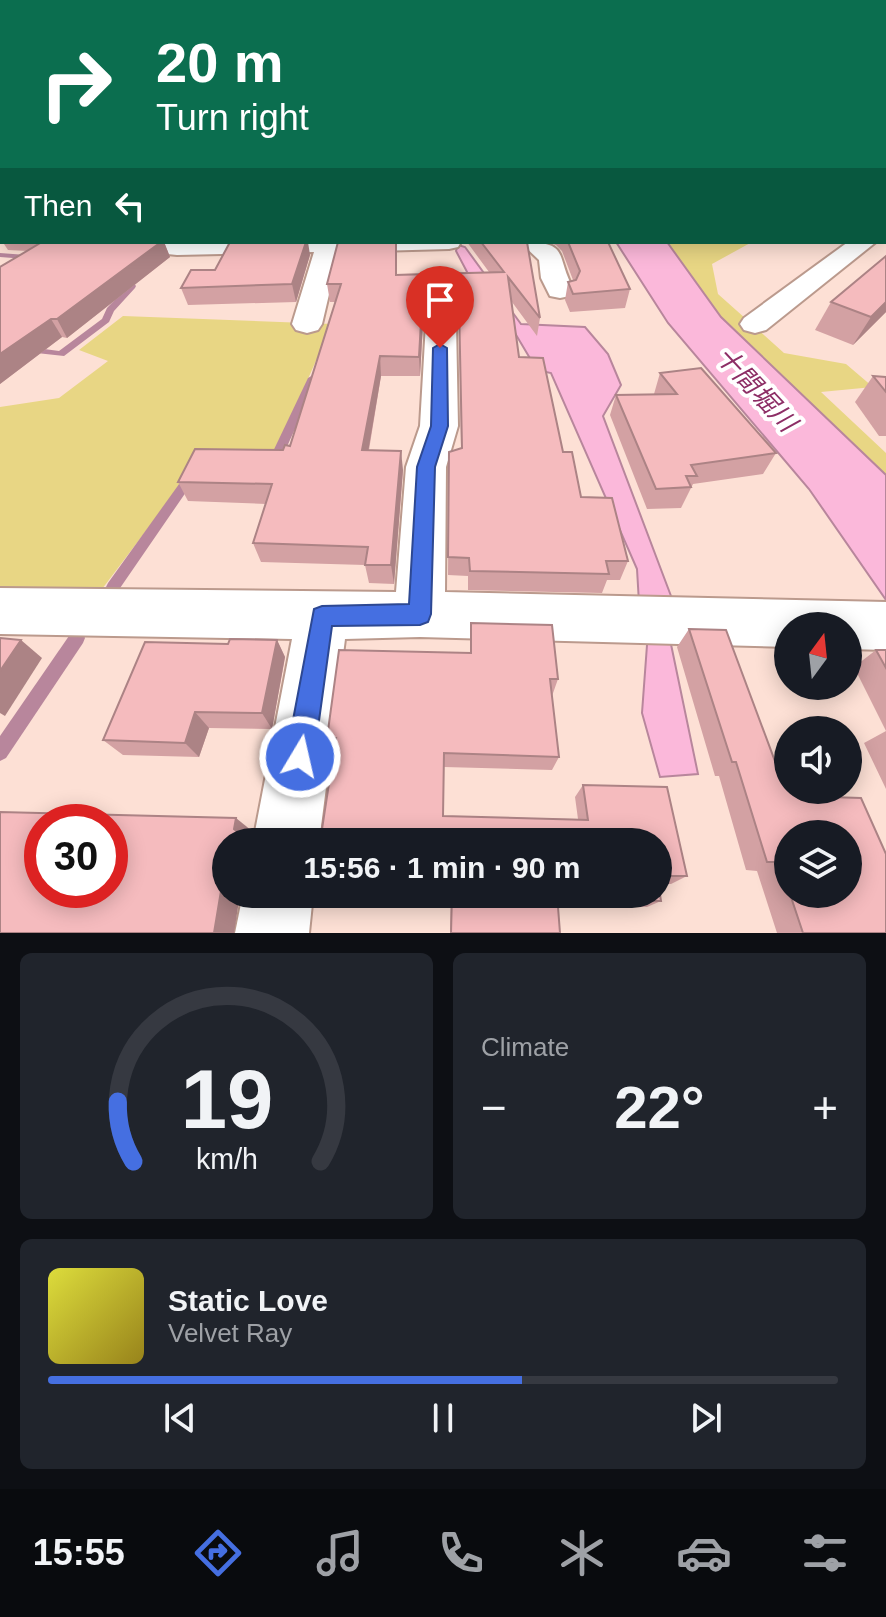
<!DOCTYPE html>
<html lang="en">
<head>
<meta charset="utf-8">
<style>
	:root { --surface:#171b24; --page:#20242c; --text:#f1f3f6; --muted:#9ea1a6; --line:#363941; --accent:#456fe1 }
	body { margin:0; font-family:Arial,"Noto Sans JP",sans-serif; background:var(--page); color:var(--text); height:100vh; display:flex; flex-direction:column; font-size:30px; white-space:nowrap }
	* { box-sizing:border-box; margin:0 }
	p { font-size:26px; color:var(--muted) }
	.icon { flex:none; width:44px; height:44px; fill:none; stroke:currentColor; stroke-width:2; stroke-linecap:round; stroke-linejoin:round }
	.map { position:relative; height:933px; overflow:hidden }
	.panel { display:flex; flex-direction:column; gap:20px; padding:20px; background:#0d0f14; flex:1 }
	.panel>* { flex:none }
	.guide { position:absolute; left:0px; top:0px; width:886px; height:244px; box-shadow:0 4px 20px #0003; background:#0b6e4f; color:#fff; overflow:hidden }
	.needle { width:52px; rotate:15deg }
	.fabs { position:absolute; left:774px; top:612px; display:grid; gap:16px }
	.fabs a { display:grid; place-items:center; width:88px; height:88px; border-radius:50%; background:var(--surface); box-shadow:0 4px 20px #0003; font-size:40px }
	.speed { position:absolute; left:24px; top:804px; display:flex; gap:16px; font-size:40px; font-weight:700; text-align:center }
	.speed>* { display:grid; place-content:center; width:104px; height:104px; border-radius:50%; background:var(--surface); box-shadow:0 4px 20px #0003; line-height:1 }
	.speed .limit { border:12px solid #d22; background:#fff; color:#111 }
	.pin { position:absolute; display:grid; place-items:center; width:68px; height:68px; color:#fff; margin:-82px -34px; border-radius:50% 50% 50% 0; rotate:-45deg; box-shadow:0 0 8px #0007 }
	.pin .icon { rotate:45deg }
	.me { position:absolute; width:88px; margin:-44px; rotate:9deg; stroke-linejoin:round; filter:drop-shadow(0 0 6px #0008) }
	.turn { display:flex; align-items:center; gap:28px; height:168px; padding:0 24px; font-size:36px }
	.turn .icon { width:104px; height:104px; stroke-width:2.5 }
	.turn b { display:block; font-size:56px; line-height:68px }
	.then { display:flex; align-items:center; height:76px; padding:0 24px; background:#0003; gap:16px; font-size:30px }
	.big { font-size:60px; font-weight:600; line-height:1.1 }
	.panel .card { flex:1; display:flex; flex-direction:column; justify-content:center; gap:12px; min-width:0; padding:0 28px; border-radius:12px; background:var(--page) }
	.panel .dial { align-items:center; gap:0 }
	.dial svg { height:208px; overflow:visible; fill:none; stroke:var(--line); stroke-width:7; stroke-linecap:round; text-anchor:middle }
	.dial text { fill:var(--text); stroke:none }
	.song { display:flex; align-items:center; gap:24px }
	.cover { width:96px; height:96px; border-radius:12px; background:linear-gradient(135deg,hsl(60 70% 55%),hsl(50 70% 35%)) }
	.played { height:8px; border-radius:4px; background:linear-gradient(90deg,var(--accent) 60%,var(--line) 60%) }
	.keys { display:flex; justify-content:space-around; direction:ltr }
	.heat { display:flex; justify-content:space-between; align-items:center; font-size:44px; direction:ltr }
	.panel .tiles { flex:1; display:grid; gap:20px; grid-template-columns:1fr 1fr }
	.card:last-child { grid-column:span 2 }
	.trip { position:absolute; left:212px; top:828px; width:460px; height:80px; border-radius:40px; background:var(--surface); box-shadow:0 4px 20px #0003; font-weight:600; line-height:80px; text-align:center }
	.tab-bar { display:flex; height:128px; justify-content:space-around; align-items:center; background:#090b0e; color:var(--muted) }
	.tab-bar .icon { width:56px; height:56px }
	.tab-bar .on { color:var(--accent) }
	.tab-bar b { font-size:36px; color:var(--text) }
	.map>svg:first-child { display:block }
</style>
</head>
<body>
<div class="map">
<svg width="886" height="933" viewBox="0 0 886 933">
	<rect width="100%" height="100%" fill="#fde0d5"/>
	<g fill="#e8d684">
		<path d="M667,242h85l-40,22 6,30 66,59 62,11 27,23 -52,5 65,61v22l-165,-158z"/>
		<path d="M123,316l209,8 -59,135 -72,-1 -105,139 -96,-1v-189l59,-9 49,-37 -29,-11z"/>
	</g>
	<g fill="#fbb8da" stroke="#b8869c" stroke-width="2">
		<path d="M616,242h51l54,75 165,158v125l-77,-111 -141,-166z"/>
		<path d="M458,245l7,2 56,77 64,3 23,27 13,31 -18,31 68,180 -9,5 36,173 -38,3 -18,-64 5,-68 -8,-42 -2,-34 -86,-196 -14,-3 -28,-47 -33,-34 -20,-38z"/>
	</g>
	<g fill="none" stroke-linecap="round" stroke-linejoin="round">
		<g fill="#b8869c" fill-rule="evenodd">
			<path d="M2,176v5l-2,1v-5z"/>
			<path d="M0,253l26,2 4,2 -4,2 -26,-2z"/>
			<path d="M121,274h6l9,12 -1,2 -21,23 -5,11 -45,34 -64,-7v-6l59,8 43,-32 5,-11 21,-22 -8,-10z"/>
			<path d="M470,311l4,3 -1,2 -61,4 -4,-3 4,-3z"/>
			<path d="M313,375l5,3 -38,84 -6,4 -4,-1 -2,-3 40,-84z"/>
			<path d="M191,472l6,4 -2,3 -77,112 -5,2 -5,-2 -2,-4 2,-4 79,-110z"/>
			<path d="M77,631l6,2 2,5 -2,5 -77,115 -6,3v-25l71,-103z"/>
		</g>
		<defs>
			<g id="street">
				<rect x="884" y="212" width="2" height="14"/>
				<path d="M106,242h355l-3,5 -9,2 -110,3 -17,72 -4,6 -11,3 -11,-3 -4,-6 22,-72 -137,3 -59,-6 -9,-2z"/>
				<path d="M520,242c52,0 34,12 54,48l-4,6 -10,2 -10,-2 -9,-18 -2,-18z"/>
				<path d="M848,242h28l-110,88 -11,3 -11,-3 -4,-6 4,-6z"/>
				<path d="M441,314l11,3 4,6 2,103 -12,41 -1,125 441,10v48l-38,-1v-23h-60v21l-368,-10 -75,2 -26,203h-66l39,-203 -292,-5v-46l396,4 10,-125 14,-41 6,-103 4,-6z"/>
				<path d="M243,894h70l-4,39h-74z"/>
			</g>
		</defs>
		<use href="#street" stroke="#bb9a8d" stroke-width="4"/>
		<use href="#street" fill="#fff" fill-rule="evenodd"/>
	</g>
	<g fill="#d3a1a3" fill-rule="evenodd">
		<path d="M0,180h2v62h162l6,15 -103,81 -5,-1 -62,47v-117l28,-16 -20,-1 -4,-6h-4z"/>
		<path d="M397,242v32l92,-2 -22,-30h60l13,76 -3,18 -25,-34 7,55 44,95 18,45 47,64 -8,19h-13l-5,13 -134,-3v-14l-20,-1 1,-123 12,-4 -2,-125 -6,-9 -11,-3 -13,3 -6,9 -3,53h-39l-12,74 34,20 -9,114 -25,-1 -4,-18 -104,-3 -8,-19 13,-39 -78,-3 -10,-19 105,-32 7,-4 46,-144h-6l-3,-18z"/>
		<path d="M547,242h61l22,47 -5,19 -55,4 -5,-12 3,-18 5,-2 -11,-29 -6,-6z"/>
		<path d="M310,255l-14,47 -108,3 -7,-17 34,-18z"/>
		<path d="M831,302l55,10 -33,33 -38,-15z"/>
		<path d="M660,373l116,80 -13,21 -70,10 -12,24 -34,1 -37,-94 6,-20 38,-1z"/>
		<path d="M873,376l13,1v59h-7l-24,-34z"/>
		<path d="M471,623l81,2 6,54 -6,17 7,61 -7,13 -108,-3v49l134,3 -3,-22 8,-12 84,2 20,89 -16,8h-13l3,17 -14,6 -87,-2 1,2 -3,2 2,24h-110l1,-39h207v-52h-338l13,-90 -6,-14 12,-88 131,3z"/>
		<path d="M689,629l93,151 16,16 88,137h-109l-20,-62 -11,-1 -27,-94h-4l-38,-129zM788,834l60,60h-60z"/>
		<path d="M277,640l8,17 -13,72 -63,-1 -10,29 -76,-2 -20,-15 125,-96z"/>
		<path d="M876,650h10v139l-22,-46 22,-12 -32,-64z"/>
	</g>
	<g fill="#ac8385">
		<path d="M2,159v14l-2,1v-14z"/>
		<path d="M886,173v12l-2,2v-13z"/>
		<path d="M161,242h3l6,15 -103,81 -10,-19z"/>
		<path d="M306,242h2l2,13 -14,47 -4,-18z"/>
		<path d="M442,293v18l-13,3 -6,9 -3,53 -1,-19 3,-53 7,-8z"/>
		<path d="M886,302v10l-33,33 18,-28z"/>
		<path d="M51,319l11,18 -62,47v-30z"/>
		<path d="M380,356l1,20 -16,94 -3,-20z"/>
		<path d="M401,451l2,19 -9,114 -3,-19z"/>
		<path d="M21,640l21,18 -37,58 -5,-3v-42z"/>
		<path d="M277,640l8,17 -13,72 -10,-16z"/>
		<path d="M195,712l14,16 -10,29 -14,-14z"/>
		<path d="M236,818l16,13 -1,11h-14l-3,-13z"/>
		<path d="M226,883v11h14l-6,39h-20l8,-48z"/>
	</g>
	<g fill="#f5bbbe" stroke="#ac8385" stroke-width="2" fill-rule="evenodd">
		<path d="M0,100h2v59l-2,1z"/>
		<path d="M884,100h2v73l-2,1z"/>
		<rect x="0" y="180" width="2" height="47"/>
		<path d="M42,242h119l-104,77h-6l-51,35v-87z"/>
		<path d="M230,242h76l-14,42 -111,4 10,-18h24z"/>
		<path d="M338,242h58v33l108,-3 -23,-30h46l13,76 -32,-41 11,80 24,1 20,94h9l9,45 31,1 16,63h-22l3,13 -139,-3 -1,-13 -21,-1 1,-105 13,-4 -3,-144 -6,-8 -11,-3 -13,3 -7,8 -3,53 -39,-1 -18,94 39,1 -10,114h-26l3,-18 -115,-4 19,-59 -94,-2 17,-33 88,1 2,-5 5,1 51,-162h-14z"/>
		<path d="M568,242h40l22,47 -57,5 -5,-12 8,-2 4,-9z"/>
		<path d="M886,256v46l-15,15 -40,-15z"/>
		<path d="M701,368l75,85 -85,12 6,11h-11l5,11 -35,2 -40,-94 61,-1 -17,-21z"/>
		<path d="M873,376l13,1v15z"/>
		<path d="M471,623l81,2 6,54h-8l9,78 -115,-4 -1,63 145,4 -5,-35 84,2 20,89h-29v-34h-338l16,-104h-9l12,-88 132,3z"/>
		<path d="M689,629l37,1 56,150 6,1v9h8l2,6 63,2 25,56v79h-83l-13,-39h58v-60h-60v55l-9,-27h-12l-31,-100h-4z"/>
		<path d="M0,638l21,2 -21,31z"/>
		<path d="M230,639l47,1 -15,73 -67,-1 -10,31 -82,-3 42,-98 83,2z"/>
		<path d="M876,650h10v18z"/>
		<path d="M0,812l236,6 -2,11 5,4 -2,9h-11v41l-4,2 -8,48h-214zM42,822h68v68h-68z"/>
		<path d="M658,882l3,19 -101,-3 1,9h-3l2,26h-109l1,-39h206z"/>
	</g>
	<linearGradient id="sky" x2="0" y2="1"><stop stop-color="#afb6e2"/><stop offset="0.43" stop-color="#fef1ec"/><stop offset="1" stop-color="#fef1ec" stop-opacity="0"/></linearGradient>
	<rect width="886" height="230" fill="url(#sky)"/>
	<path fill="#456fe1" stroke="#2d4892" stroke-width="2" d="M440,344l7,4 1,78 -13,41 -4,147 -3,8 -8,3 -88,1 -18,131 -4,10 -10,4 -10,-4 -4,-10 28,-148 8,-3 87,-2 8,-137 14,-41 2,-78z"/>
	<g text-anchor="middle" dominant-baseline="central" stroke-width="8" stroke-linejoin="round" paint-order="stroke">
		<g font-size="26" font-style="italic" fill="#8d2e66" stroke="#fff">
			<text transform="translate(756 389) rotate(47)">十間堀川</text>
		</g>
	</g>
</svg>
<div class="fabs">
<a><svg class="needle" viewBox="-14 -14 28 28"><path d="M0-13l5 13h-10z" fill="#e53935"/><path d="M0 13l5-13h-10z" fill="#9ea1a6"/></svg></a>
<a><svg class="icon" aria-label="sound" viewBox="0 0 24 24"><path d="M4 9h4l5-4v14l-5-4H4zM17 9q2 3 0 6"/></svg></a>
<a><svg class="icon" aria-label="layers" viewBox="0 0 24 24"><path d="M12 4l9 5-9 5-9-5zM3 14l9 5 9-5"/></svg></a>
</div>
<div class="speed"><div class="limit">30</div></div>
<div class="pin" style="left:440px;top:348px;background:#d93025"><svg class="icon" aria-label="arrive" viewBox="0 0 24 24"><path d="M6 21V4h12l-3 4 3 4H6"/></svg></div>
<svg class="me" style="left:300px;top:757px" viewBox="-20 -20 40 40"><circle r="17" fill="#456fe1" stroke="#fff" stroke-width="3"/><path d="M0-11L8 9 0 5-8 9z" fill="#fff"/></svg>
<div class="trip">15:56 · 1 min · 90 m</div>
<div class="guide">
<div class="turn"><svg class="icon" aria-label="right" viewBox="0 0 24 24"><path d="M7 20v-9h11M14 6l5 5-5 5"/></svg><div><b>20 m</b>Turn right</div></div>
<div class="then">Then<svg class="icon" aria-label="left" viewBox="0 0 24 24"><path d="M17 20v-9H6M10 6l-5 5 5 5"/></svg></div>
</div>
</div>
<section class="panel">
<div class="tiles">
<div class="card dial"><svg viewBox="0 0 100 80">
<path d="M14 69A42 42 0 1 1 86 69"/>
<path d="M14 69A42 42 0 0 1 8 46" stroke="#456fe1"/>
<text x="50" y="56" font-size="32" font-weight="700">19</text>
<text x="50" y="72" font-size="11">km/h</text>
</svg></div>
<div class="card"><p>Climate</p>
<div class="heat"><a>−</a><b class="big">22°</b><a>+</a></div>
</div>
<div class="card">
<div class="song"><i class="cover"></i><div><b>Static Love</b><p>Velvet Ray</p></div></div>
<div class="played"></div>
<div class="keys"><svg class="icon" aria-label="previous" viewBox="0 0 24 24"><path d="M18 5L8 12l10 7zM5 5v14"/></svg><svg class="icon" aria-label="pause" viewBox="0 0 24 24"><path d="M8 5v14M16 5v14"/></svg><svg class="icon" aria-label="next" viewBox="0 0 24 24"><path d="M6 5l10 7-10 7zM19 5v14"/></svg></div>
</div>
</div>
</section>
<nav class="tab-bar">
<b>15:55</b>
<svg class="icon on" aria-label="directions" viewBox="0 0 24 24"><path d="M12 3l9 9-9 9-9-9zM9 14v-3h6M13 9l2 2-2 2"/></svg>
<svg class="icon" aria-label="music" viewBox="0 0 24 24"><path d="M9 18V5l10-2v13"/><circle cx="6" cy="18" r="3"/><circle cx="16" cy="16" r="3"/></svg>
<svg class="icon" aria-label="phone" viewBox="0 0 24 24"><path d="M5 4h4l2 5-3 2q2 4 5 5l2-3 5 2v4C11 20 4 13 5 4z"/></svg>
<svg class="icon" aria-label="climate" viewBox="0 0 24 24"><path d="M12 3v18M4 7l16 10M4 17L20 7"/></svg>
<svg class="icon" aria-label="car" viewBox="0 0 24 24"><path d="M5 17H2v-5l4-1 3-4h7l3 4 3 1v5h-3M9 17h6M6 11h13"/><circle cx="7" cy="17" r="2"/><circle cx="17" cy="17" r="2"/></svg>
<svg class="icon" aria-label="filters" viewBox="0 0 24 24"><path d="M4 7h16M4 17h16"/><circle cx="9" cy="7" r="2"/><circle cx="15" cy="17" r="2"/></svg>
</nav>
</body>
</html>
